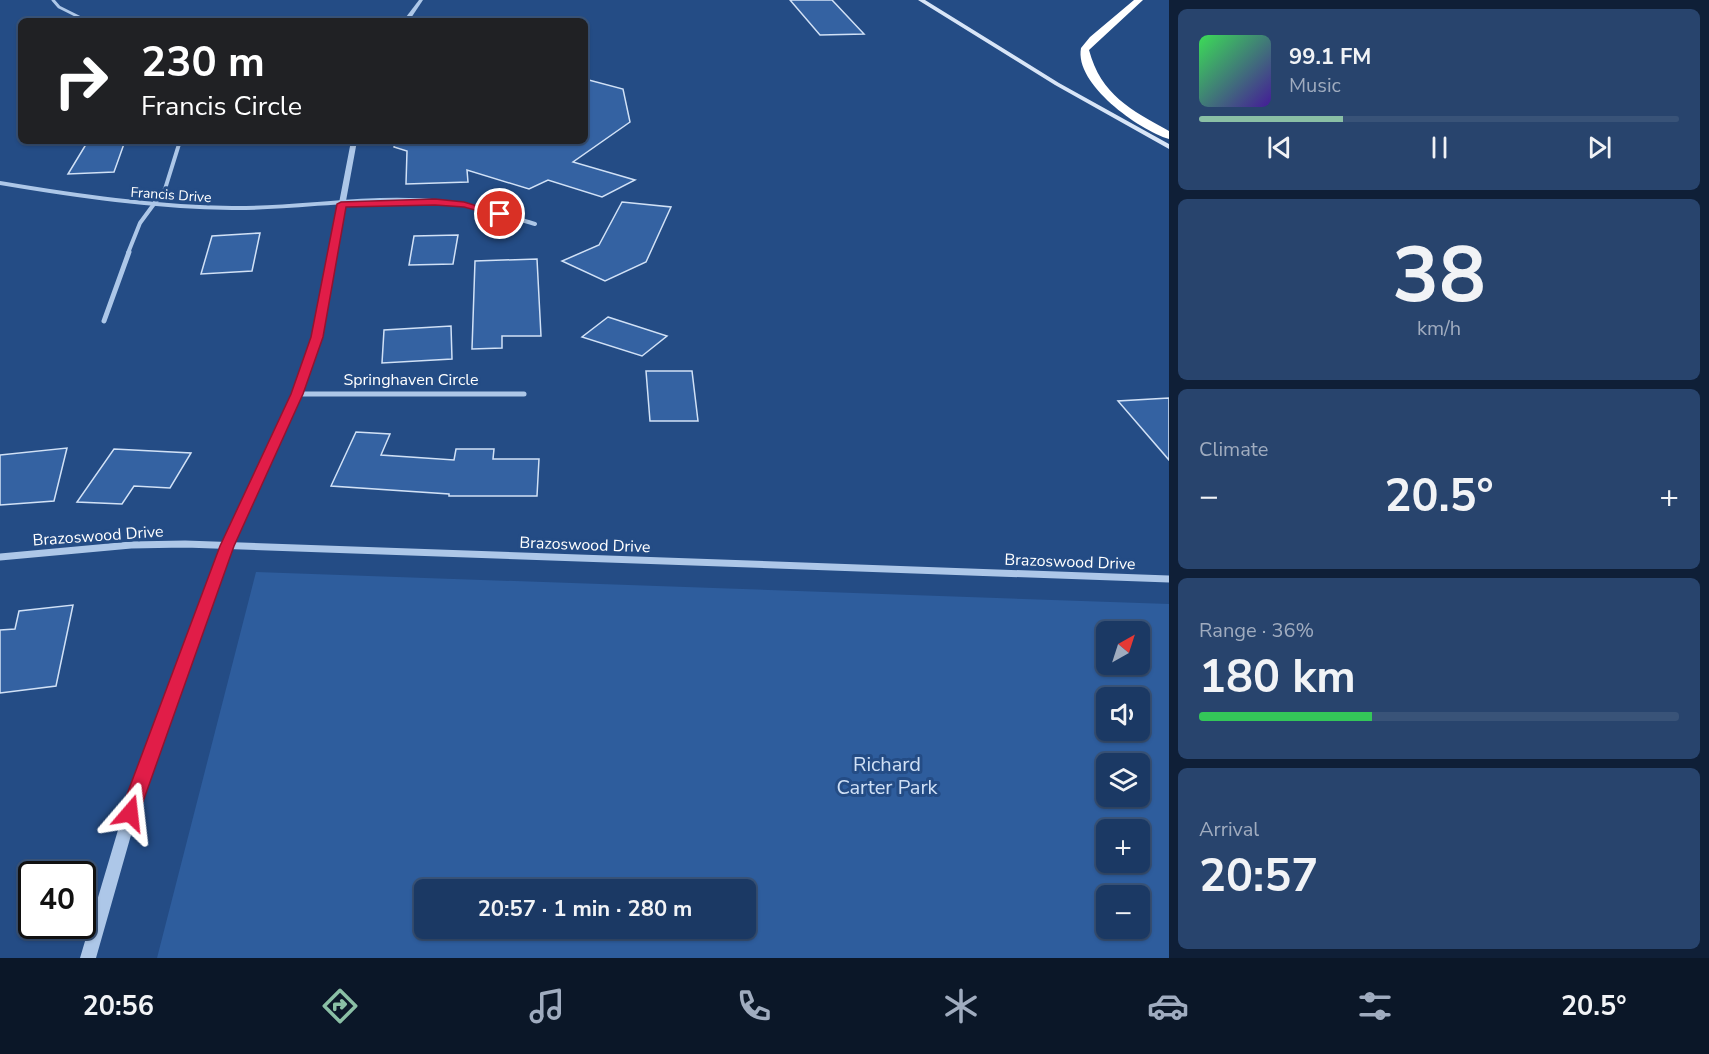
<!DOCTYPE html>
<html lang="en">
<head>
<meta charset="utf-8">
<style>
	:root { --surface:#1b3964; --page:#28446d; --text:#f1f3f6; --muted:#a0acbf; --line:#395378; --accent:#8abfa5 }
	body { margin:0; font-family:"Nunito Sans",sans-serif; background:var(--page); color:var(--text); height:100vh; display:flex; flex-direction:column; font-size:22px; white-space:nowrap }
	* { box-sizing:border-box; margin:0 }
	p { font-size:20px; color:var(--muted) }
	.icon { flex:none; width:33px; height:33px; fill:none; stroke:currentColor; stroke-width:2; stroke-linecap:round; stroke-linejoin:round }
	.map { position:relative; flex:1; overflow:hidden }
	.drawer { display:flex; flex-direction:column; gap:9px; padding:9px; background:#0f1f37; width:540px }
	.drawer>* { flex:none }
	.top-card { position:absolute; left:18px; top:18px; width:570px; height:126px; border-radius:9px; box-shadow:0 2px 4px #0004,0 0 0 2px var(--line); background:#202124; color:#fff; overflow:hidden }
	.needle { width:39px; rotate:39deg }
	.controls { position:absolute; left:1096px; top:621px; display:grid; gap:12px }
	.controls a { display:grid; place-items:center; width:54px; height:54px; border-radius:9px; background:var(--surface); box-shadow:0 2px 4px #0004,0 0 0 2px var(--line); font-size:30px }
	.speed { position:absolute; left:18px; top:861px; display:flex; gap:12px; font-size:30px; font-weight:700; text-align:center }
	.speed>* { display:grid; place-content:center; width:78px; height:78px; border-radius:50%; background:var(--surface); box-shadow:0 2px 4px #0004,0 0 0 2px var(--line); line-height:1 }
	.speed .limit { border:3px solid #111; border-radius:9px; background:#fff; color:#111 }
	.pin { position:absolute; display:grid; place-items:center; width:51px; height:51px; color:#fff; margin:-26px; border:3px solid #fff; border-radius:50%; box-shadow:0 2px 6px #0007 }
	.me { position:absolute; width:66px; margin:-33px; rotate:17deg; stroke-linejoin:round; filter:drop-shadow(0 0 4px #0008) }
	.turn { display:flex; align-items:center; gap:21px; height:126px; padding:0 24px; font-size:27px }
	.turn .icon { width:78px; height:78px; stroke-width:2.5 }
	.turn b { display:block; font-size:42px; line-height:51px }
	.big { font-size:45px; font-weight:700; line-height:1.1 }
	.drawer .widget { flex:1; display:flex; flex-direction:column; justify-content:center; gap:9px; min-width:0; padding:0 21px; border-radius:9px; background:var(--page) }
	.drawer .dial { align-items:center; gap:0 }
	.dial b { font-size:78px; line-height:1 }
	.song { display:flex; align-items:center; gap:18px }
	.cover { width:72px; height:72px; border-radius:9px; background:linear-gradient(135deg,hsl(130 70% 55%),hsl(260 70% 35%)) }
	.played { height:6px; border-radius:3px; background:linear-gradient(90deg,var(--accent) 30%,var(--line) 30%) }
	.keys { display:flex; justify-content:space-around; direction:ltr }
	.heat { display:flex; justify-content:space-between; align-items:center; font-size:33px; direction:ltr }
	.charge { height:9px; border-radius:4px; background:linear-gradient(90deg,#34c759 36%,var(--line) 0) }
	.trip { position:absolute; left:414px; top:879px; width:342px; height:60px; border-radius:9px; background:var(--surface); box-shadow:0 2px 4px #0004,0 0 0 2px var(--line); font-weight:700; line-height:60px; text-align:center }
	.menu { display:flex; height:96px; justify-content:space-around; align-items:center; background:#0b1728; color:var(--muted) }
	.menu .icon { width:42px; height:42px }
	.menu .current { color:var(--accent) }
	.menu b { font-size:27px; color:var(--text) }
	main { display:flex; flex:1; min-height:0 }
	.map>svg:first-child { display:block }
</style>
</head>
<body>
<main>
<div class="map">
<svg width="1169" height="958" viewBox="0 0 1169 958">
	<rect width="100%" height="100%" fill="#244c85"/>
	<path fill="#2e5d9d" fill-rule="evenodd" d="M256,572l913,32v354h-1012zM1107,632h33v32h-33zM1107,698h33v32h-33zM1107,764h33v32h-33zM1107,830h33v32h-33zM424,890h322v38h-322zM1107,896h33v32h-33z"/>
	<g fill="#3462a2" stroke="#d1e1f6" stroke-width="1.5">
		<path d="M790,0h42l32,34 -44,1z"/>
		<path d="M585,79l38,10 7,33 -57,40 62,18 -33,17 -54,-17 -19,9 -62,-19 1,12 -62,2 1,-33 -13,-4 1,-6h190z"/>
		<path d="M88,141h37l-11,31 -46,2z"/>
		<path d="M622,202l49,5 -25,55 -41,19 -43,-20 37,-16z"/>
		<path d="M260,233l-8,38 -51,3 11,-38z"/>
		<path d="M458,235l-5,29 -44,1 5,-29z"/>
		<path d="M537,259l4,77h-39v12l-30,1 3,-88z"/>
		<path d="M608,317l59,19 -25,20 -60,-19z"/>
		<path d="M451,326l1,33 -70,4 2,-33z"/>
		<path d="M646,371h46l6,50h-48z"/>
		<path d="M1169,398v62l-51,-59z"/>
		<path d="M356,432l34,2 -9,21 73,5 2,-11h38l-1,10h46l-2,37h-88v-2l-118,-8z"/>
		<path d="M67,448l-13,53 -54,4v-50z"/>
		<path d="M114,449l77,4 -21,35 -36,-2 -12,18 -45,-2z"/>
		<path d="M73,605l-17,81 -56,7v-63l15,-1 4,-18z"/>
	</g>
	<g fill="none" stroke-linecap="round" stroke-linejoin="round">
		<path stroke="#adc7e8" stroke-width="3" d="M53,0l6,7 28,14"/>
		<g stroke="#adc7e8" stroke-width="4">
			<path d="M0,183c77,13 154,24 232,25 69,1 140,-14 210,-6 32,3 62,13 93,22"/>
			<path d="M128,253l12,-30 25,-34 15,-48"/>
		</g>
		<g stroke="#adc7e8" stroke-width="5">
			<path d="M104,321l25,-69"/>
			<path d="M297,394h227"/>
		</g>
		<path stroke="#adc7e8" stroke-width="7" d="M0,557l131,-12 54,-1 984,35"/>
		<g fill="#adc7e8" fill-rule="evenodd">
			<path d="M419,0h4l-14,21h-6z"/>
			<path d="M351,141h6l-36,196 -19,57 -69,152 -90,247 -47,165h-16l49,-165 92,-247 71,-152 21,-57z"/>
		</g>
		<path fill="#d8e5f7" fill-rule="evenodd" d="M918,0h7l134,83 110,61v5l-114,-64z"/>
		<path fill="#fff" fill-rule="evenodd" d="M1134,0h9l-54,50c12,45 42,60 80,81v8c-30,-9 -95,-55 -88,-91l9,-11z"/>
	</g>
	<path fill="#e11d48" stroke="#92132f" stroke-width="1.5" d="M435,199l29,3 40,12 -4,3 -36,-10 -29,-2 -89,2 -23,130 -20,57 -69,152 -95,267 -2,6 -7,2 -7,-2 -3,-6 100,-267 71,-152 20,-57 26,-133 4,-2z"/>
	<g text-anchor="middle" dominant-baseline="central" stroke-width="6" stroke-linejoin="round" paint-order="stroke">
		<g font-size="14" fill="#fff" stroke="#244c85">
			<text transform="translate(171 195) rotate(4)">Francis Drive</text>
		</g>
		<g font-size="16" fill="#fff" stroke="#244c85">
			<text x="411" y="380">Springhaven Circle</text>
			<text transform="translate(98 536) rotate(-4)">Brazoswood Drive</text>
			<text transform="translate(585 545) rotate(2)">Brazoswood Drive</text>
			<text transform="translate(1070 562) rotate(2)">Brazoswood Drive</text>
		</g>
		<g font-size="20" fill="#d1e1f6" stroke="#244c85">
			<text x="887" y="764">Richard<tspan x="887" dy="23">Carter Park</tspan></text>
		</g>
	</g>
</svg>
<div class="controls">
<a><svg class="needle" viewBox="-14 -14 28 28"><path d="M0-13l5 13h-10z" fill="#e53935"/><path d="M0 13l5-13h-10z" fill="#a0acbf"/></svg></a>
<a><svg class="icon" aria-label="sound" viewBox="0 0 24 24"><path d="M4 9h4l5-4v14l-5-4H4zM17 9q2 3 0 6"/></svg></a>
<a><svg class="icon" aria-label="layers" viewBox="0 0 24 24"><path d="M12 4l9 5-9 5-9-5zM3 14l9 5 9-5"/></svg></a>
<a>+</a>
<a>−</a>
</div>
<div class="speed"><div class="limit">40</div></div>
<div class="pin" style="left:500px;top:214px;background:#d93025"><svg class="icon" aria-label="arrive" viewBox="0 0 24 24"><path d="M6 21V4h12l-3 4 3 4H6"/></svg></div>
<svg class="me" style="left:130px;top:813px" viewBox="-20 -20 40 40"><path d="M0-17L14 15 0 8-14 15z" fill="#e11d48" stroke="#fff" stroke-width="4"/></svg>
<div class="trip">20:57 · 1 min · 280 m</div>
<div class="top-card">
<div class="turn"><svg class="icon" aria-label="right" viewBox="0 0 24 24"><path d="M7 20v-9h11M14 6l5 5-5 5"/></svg><div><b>230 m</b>Francis Circle</div></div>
</div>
</div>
<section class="drawer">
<div class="widget">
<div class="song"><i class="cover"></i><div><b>99.1 FM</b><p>Music</p></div></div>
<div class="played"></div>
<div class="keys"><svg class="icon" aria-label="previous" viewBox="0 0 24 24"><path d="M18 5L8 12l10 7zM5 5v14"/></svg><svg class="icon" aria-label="pause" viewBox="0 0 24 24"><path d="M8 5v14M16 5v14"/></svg><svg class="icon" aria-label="next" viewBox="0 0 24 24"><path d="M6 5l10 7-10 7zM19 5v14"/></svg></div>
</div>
<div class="widget dial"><b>38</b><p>km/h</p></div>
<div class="widget"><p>Climate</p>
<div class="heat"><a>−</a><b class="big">20.5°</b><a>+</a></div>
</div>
<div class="widget"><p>Range · 36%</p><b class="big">180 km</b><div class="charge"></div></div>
<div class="widget"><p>Arrival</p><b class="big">20:57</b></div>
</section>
</main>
<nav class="menu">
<b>20:56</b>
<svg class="icon current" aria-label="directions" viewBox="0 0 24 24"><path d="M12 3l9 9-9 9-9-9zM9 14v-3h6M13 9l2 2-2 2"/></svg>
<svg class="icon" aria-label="music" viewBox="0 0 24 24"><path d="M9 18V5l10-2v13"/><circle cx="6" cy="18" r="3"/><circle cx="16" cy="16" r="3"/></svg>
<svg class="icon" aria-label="phone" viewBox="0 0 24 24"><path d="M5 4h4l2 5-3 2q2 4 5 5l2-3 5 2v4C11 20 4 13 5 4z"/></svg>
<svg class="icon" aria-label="climate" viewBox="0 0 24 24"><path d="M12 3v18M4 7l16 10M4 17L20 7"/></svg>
<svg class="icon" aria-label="car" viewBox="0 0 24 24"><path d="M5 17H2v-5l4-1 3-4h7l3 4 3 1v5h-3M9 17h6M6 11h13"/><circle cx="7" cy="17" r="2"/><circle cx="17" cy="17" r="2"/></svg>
<svg class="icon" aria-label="filters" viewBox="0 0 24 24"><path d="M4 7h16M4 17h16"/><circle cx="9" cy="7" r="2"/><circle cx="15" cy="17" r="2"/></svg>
<b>20.5°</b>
</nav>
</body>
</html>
